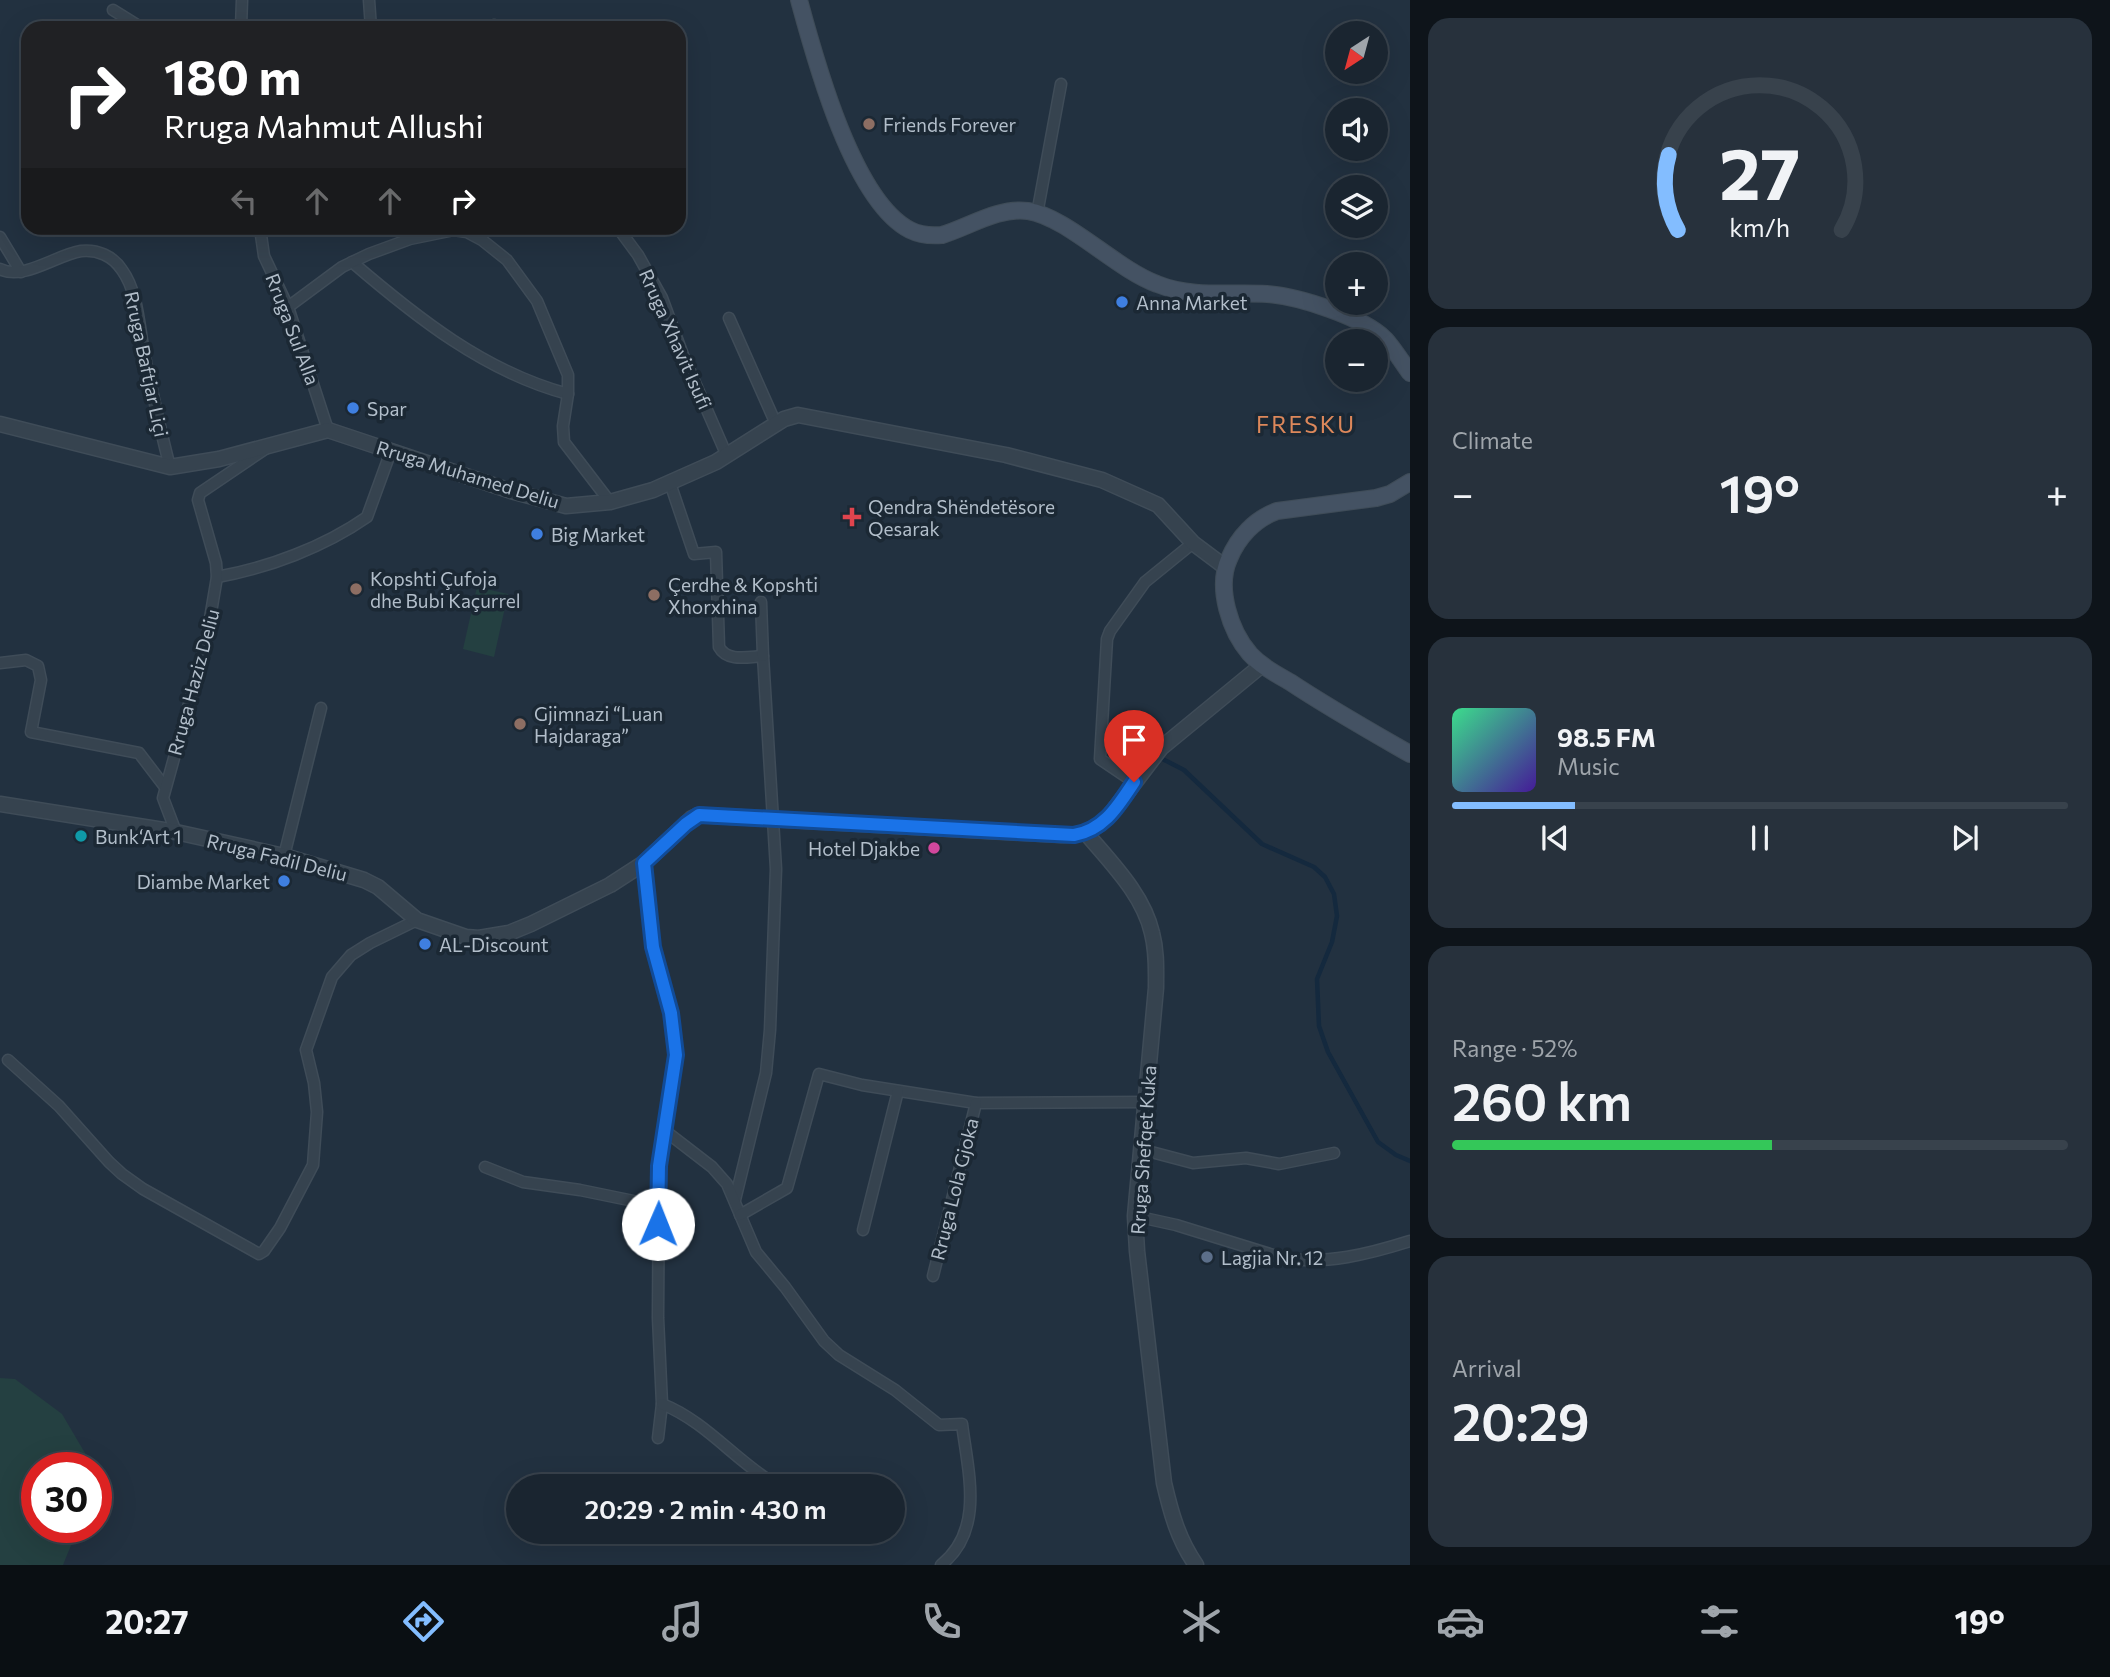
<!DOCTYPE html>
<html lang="en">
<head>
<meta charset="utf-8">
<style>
	:root { --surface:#1a2530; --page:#27313c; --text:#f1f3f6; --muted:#9fa5ab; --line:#38424c; --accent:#83bdff }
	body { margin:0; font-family:Commissioner,sans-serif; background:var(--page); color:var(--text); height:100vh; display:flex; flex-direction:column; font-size:26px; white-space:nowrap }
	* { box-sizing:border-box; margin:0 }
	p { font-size:23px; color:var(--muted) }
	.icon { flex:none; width:38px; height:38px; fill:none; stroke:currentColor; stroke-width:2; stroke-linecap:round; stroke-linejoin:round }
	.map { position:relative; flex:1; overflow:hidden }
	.drawer { display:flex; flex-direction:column; gap:18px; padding:18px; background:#0e141a; width:700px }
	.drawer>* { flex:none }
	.banner { position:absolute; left:21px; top:21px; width:665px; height:214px; border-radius:21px; box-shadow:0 7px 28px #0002,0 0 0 2px var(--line); background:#202124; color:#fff; overflow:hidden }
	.needle { width:46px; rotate:216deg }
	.controls { position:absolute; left:1325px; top:21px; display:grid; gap:14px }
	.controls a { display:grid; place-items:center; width:63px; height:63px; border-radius:50%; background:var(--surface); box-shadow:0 7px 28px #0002,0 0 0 2px var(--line); font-size:35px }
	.speed { position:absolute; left:21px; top:1452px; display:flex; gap:14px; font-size:35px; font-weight:700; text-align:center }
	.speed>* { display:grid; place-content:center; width:91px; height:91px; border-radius:50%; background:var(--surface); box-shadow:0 7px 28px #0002,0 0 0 2px var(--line); line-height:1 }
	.speed .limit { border:10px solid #d22; background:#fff; color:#111 }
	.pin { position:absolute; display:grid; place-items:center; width:60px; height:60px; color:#fff; margin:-72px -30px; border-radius:50% 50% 50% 0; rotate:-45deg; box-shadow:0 0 7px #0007 }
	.pin .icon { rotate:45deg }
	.me { position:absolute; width:77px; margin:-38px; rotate:1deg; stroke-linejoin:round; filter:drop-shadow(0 0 5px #0008) }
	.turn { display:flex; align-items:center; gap:24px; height:147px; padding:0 28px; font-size:32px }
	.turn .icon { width:91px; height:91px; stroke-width:2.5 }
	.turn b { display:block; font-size:49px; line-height:60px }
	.lanes { display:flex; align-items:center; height:66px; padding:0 28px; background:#0003; justify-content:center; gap:35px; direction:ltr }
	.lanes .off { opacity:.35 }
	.big { font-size:52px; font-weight:600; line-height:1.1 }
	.drawer .widget { flex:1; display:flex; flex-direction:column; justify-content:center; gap:10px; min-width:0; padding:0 24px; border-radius:21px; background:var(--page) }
	.drawer .dial { align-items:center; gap:0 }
	.dial svg { height:182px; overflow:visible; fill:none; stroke:var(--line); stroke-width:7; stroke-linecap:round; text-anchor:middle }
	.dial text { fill:var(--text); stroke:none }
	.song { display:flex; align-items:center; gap:21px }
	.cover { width:84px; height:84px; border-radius:10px; background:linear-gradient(135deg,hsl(150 70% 55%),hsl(260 70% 35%)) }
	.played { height:7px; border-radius:4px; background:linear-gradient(90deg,var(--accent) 20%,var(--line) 20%) }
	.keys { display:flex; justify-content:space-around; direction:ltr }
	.heat { display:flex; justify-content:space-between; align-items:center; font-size:38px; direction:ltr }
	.charge { height:10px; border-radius:5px; background:linear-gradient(90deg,#34c759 52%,var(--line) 0) }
	.trip { position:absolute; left:506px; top:1474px; width:399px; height:70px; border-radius:35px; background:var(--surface); box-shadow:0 7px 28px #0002,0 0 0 2px var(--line); font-weight:600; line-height:70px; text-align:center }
	.tabs { display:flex; height:112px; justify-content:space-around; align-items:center; background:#0a0f13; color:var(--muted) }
	.tabs .icon { width:49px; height:49px }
	.tabs .on { color:var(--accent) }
	.tabs b { font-size:32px; color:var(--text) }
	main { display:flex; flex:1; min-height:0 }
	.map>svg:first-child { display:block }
</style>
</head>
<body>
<main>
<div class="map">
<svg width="1410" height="1565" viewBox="0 0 1410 1565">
	<rect width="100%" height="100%" fill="#223140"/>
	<g fill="#244041">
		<path d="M477,587l31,7 -14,63 -31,-8z"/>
		<path d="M0,1378l15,1 47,35 30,51 -1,3h-54v60h41l-15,37h-63z"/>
	</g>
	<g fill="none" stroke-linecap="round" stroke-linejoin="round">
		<path stroke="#14293e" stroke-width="4.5" d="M1145,750l39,20 78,74 52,23 11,10 9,17 3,22 -5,26 -15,37 2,47 9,26 50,90 18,13 14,6"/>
		<defs>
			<g id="minor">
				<path d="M369,0l2,28"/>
				<path d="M113,10l29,18"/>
				<path d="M241,28l1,-28"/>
				<path d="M488,28l6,-3"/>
				<path d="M1037,214l24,-130"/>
				<path d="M260,228l4,28 24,51 40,123"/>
				<path d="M618,228l20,27 24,43 21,57 44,101"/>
				<path d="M0,237l21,35"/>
				<path d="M352,262c64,55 133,110 216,132"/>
				<path d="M0,269c23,12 56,-14 81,-18 16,-2 32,5 41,19 16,22 17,56 22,82 8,39 16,77 26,115"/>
				<path d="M288,307l54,-40 27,-13 41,-15 44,-9 13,2 15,8 25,20 30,41 31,74v19l-5,32 1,16 46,60"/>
				<path d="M729,318l47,106"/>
				<path d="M670,483l24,71 22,-2 3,95c8,15 28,10 44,9l13,213 -6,161 -4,43 -31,127"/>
				<path d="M217,577c51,-9 107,-30 150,-60l24,-66"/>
				<path d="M761,602l2,54"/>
				<path d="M0,663l26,-3 12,6 3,14 -10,52 108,21 26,34"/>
				<path d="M1134,782l-34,-23 7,-120 3,-8 35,-49 48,-39"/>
				<path d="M176,832l-13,-34 43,-156 11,-65 -1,-14 -18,-63 2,-7 65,-44"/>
				<path d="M284,856l37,-148"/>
				<path d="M644,863l9,84 18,66 5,42 -17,111 -1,152 4,86 -4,34"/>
				<path d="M8,1060l51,46 50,56 13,12 21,15 116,65 5,-3 16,-23 33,-63 4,-53 -3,-29 -8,-33 26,-73 19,-22 19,-12 47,-23"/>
				<path d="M664,1130l48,37 15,17 29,68 29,35 39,54 15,14 56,35 44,35 23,-1c6,48 23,106 -21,141"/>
				<path d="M1140,1149l53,14 53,-5 33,6 55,-11"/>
				<path d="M485,1167l38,15 57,8 78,16"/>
				<path d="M740,1215l47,-27 32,-114 43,11 114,18 170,-1"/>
				<path d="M1135,1216l41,9 107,33c43,7 86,-4 127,-17"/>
				<path d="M863,1230l35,-139"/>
				<path d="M933,1276l43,-173"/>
				<path d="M662,1404c43,17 72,55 111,79"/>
			</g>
			<g id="tertiary">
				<path d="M0,424l170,43 49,-8 109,-29 183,61 55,15 44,-4 43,-12 63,-28 68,-43 14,-4 208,40 96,25 56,25 35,38 32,24"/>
				<path d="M0,804l176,28 108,24 80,24 14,7 39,33 49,17 13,1 30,-5 22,-9 79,-39 34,-22 48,-45 7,-3 362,20c21,1 34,-5 49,-20l51,-67 101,-83"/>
				<path d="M1086,833c25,30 57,61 66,100 5,19 4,37 4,55l-21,228 2,35 27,232c7,30 14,56 32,82"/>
			</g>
			<g id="secondary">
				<path d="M799,0c16,59 54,201 111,230 10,5 21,6 32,5 27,-8 56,-28 86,-24 39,6 88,58 129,73 35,14 73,8 110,10 31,2 96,23 118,45 9,10 17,23 25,34"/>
				<path d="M1410,482l-20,12 -14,4 -99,13c-22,8 -39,26 -48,48 -13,29 1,72 21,95 11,12 26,20 40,28 39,26 80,49 120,72"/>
			</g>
		</defs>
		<use href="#minor" stroke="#3f4c58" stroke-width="13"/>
		<use href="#tertiary" stroke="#3f4c58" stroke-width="17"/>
		<use href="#secondary" stroke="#3f4c58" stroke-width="18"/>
		<use href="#minor" stroke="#36434f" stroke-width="10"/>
		<use href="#tertiary" stroke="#36434f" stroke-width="14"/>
		<use href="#secondary" stroke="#445263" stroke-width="16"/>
	</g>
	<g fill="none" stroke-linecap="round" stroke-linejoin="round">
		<defs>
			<path id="route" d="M658,1224l1,-58 17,-111 -5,-42 -18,-66 -9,-84 42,-39 13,-9 375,20c30,-5 44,-29 60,-53"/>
		</defs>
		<use href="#route" stroke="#114b97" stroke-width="18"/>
		<use href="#route" stroke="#1a73e8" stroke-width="12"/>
	</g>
	<g fill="#8d6e63" stroke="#1b2834" stroke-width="2.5">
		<circle cx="869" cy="124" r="7"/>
		<circle cx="356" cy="589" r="7"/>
		<circle cx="654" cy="595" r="7"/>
		<circle cx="520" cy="724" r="7"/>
	</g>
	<g fill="#3f7fe0" stroke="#1b2834" stroke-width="2.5">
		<circle cx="1122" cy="302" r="7"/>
		<circle cx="353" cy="408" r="7"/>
		<circle cx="537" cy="534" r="7"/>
		<circle cx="284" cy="881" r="7"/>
		<circle cx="425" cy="944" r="7"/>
	</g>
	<path fill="#e0444e" stroke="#1b2834" stroke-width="2.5" d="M848.5 506.5h7v7h7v7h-7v7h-7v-7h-7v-7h7z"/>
	<circle fill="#0f9aa8" stroke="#1b2834" stroke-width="2.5" cx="81" cy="836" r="7"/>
	<circle fill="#d1479c" stroke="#1b2834" stroke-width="2.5" cx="934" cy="848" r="7"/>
	<circle fill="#5c6f8a" stroke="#1b2834" stroke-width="2.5" cx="1207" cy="1257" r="7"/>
	<g text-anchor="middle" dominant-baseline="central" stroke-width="7" stroke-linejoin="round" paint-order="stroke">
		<g font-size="19" fill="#b2beca" stroke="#1b2834" text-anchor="start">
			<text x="883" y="124">Friends Forever</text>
			<text x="1136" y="302">Anna Market</text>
			<text x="367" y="408">Spar</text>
			<text x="868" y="506">Qendra Shëndetësore<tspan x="868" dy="22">Qesarak</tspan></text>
			<text x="551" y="534">Big Market</text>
			<text x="370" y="578">Kopshti Çufoja<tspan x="370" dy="22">dhe Bubi Kaçurrel</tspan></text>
			<text x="668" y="584">Çerdhe &amp; Kopshti<tspan x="668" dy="22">Xhorxhina</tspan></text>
			<text x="534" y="713">Gjimnazi “Luan<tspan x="534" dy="22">Hajdaraga”</tspan></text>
			<text x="95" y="836">Bunk‘Art 1</text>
			<text x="920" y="848" text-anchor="end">Hotel Djakbe</text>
			<text x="270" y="881" text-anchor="end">Diambe Market</text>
			<text x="439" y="944">AL-Discount</text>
			<text x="1221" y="1257">Lagjia Nr. 12</text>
		</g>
		<g font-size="19" fill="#b2beca" stroke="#1b2834">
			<text transform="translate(293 329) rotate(69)">Rruga Sul Alla</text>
			<text transform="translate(676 339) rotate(66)">Rruga Xhavit Isufi</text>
			<text transform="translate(147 364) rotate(78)">Rruga Baftjar Liçi</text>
			<text transform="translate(468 474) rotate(17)">Rruga Muhamed Deliu</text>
			<text transform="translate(193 682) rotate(-75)">Rruga Haziz Deliu</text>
			<text transform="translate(277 857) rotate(14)">Rruga Fadil Deliu</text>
			<text transform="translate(1143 1150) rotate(-86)">Rruga Shefqet Kuka</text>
			<text transform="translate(954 1189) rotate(-76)">Rruga Lola Gjoka</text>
		</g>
		<g font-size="23" letter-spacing="2" fill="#dd885b" stroke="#1b2834">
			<text x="1306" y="424">FRESKU</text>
		</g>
	</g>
</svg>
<div class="controls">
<a><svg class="needle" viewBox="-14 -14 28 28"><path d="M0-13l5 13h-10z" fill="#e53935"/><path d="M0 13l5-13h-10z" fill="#9fa5ab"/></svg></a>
<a><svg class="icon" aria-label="sound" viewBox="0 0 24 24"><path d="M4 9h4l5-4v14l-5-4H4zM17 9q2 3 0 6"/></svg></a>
<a><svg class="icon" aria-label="layers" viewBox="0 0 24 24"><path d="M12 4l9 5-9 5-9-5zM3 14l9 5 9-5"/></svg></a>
<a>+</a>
<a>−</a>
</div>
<div class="speed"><div class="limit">30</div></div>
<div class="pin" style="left:1134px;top:782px;background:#d93025"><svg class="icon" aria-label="arrive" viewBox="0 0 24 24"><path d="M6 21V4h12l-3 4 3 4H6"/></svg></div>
<svg class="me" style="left:658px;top:1224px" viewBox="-20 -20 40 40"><circle r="19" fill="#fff"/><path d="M0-13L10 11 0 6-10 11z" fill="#1a73e8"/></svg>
<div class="trip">20:29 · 2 min · 430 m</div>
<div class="banner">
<div class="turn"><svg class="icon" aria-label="right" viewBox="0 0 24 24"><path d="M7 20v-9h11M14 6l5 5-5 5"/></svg><div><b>180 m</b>Rruga Mahmut Allushi</div></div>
<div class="lanes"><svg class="icon off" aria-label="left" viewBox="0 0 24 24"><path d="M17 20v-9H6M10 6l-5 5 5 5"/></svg><svg class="icon off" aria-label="ahead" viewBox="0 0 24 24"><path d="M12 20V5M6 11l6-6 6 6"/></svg><svg class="icon off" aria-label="ahead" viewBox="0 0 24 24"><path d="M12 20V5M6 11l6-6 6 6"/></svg><svg class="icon" aria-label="right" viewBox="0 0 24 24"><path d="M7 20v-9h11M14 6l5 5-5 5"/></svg></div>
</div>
</div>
<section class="drawer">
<div class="widget dial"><svg viewBox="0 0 100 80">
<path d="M14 69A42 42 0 1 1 86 69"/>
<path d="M14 69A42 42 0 0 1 10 36" stroke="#83bdff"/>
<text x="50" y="56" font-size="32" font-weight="700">27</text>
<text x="50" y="72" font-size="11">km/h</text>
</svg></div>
<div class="widget"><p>Climate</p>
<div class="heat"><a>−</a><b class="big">19°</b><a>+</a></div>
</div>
<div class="widget">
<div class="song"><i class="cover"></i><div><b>98.5 FM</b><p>Music</p></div></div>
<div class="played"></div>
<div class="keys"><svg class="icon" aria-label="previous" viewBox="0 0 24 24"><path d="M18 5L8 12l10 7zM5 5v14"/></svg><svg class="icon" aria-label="pause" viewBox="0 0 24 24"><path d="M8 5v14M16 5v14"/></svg><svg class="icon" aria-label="next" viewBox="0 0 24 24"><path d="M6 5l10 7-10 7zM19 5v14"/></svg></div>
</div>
<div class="widget"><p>Range · 52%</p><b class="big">260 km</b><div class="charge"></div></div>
<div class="widget"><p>Arrival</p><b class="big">20:29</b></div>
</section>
</main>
<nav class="tabs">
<b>20:27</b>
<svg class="icon on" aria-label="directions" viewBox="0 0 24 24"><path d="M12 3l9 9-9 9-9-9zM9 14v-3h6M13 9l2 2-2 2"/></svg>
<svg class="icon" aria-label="music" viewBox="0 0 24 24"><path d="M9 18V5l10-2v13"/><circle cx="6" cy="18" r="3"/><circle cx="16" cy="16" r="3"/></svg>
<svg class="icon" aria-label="phone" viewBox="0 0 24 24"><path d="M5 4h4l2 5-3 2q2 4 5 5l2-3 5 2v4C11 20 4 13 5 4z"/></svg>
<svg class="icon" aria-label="climate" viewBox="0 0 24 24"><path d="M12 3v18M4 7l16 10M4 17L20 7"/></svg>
<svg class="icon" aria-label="car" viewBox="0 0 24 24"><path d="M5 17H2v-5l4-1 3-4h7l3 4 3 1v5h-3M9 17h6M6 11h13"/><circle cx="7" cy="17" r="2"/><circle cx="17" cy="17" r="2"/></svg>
<svg class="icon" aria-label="filters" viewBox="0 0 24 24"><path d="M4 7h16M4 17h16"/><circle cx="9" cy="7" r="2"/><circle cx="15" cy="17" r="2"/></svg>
<b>19°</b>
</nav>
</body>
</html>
